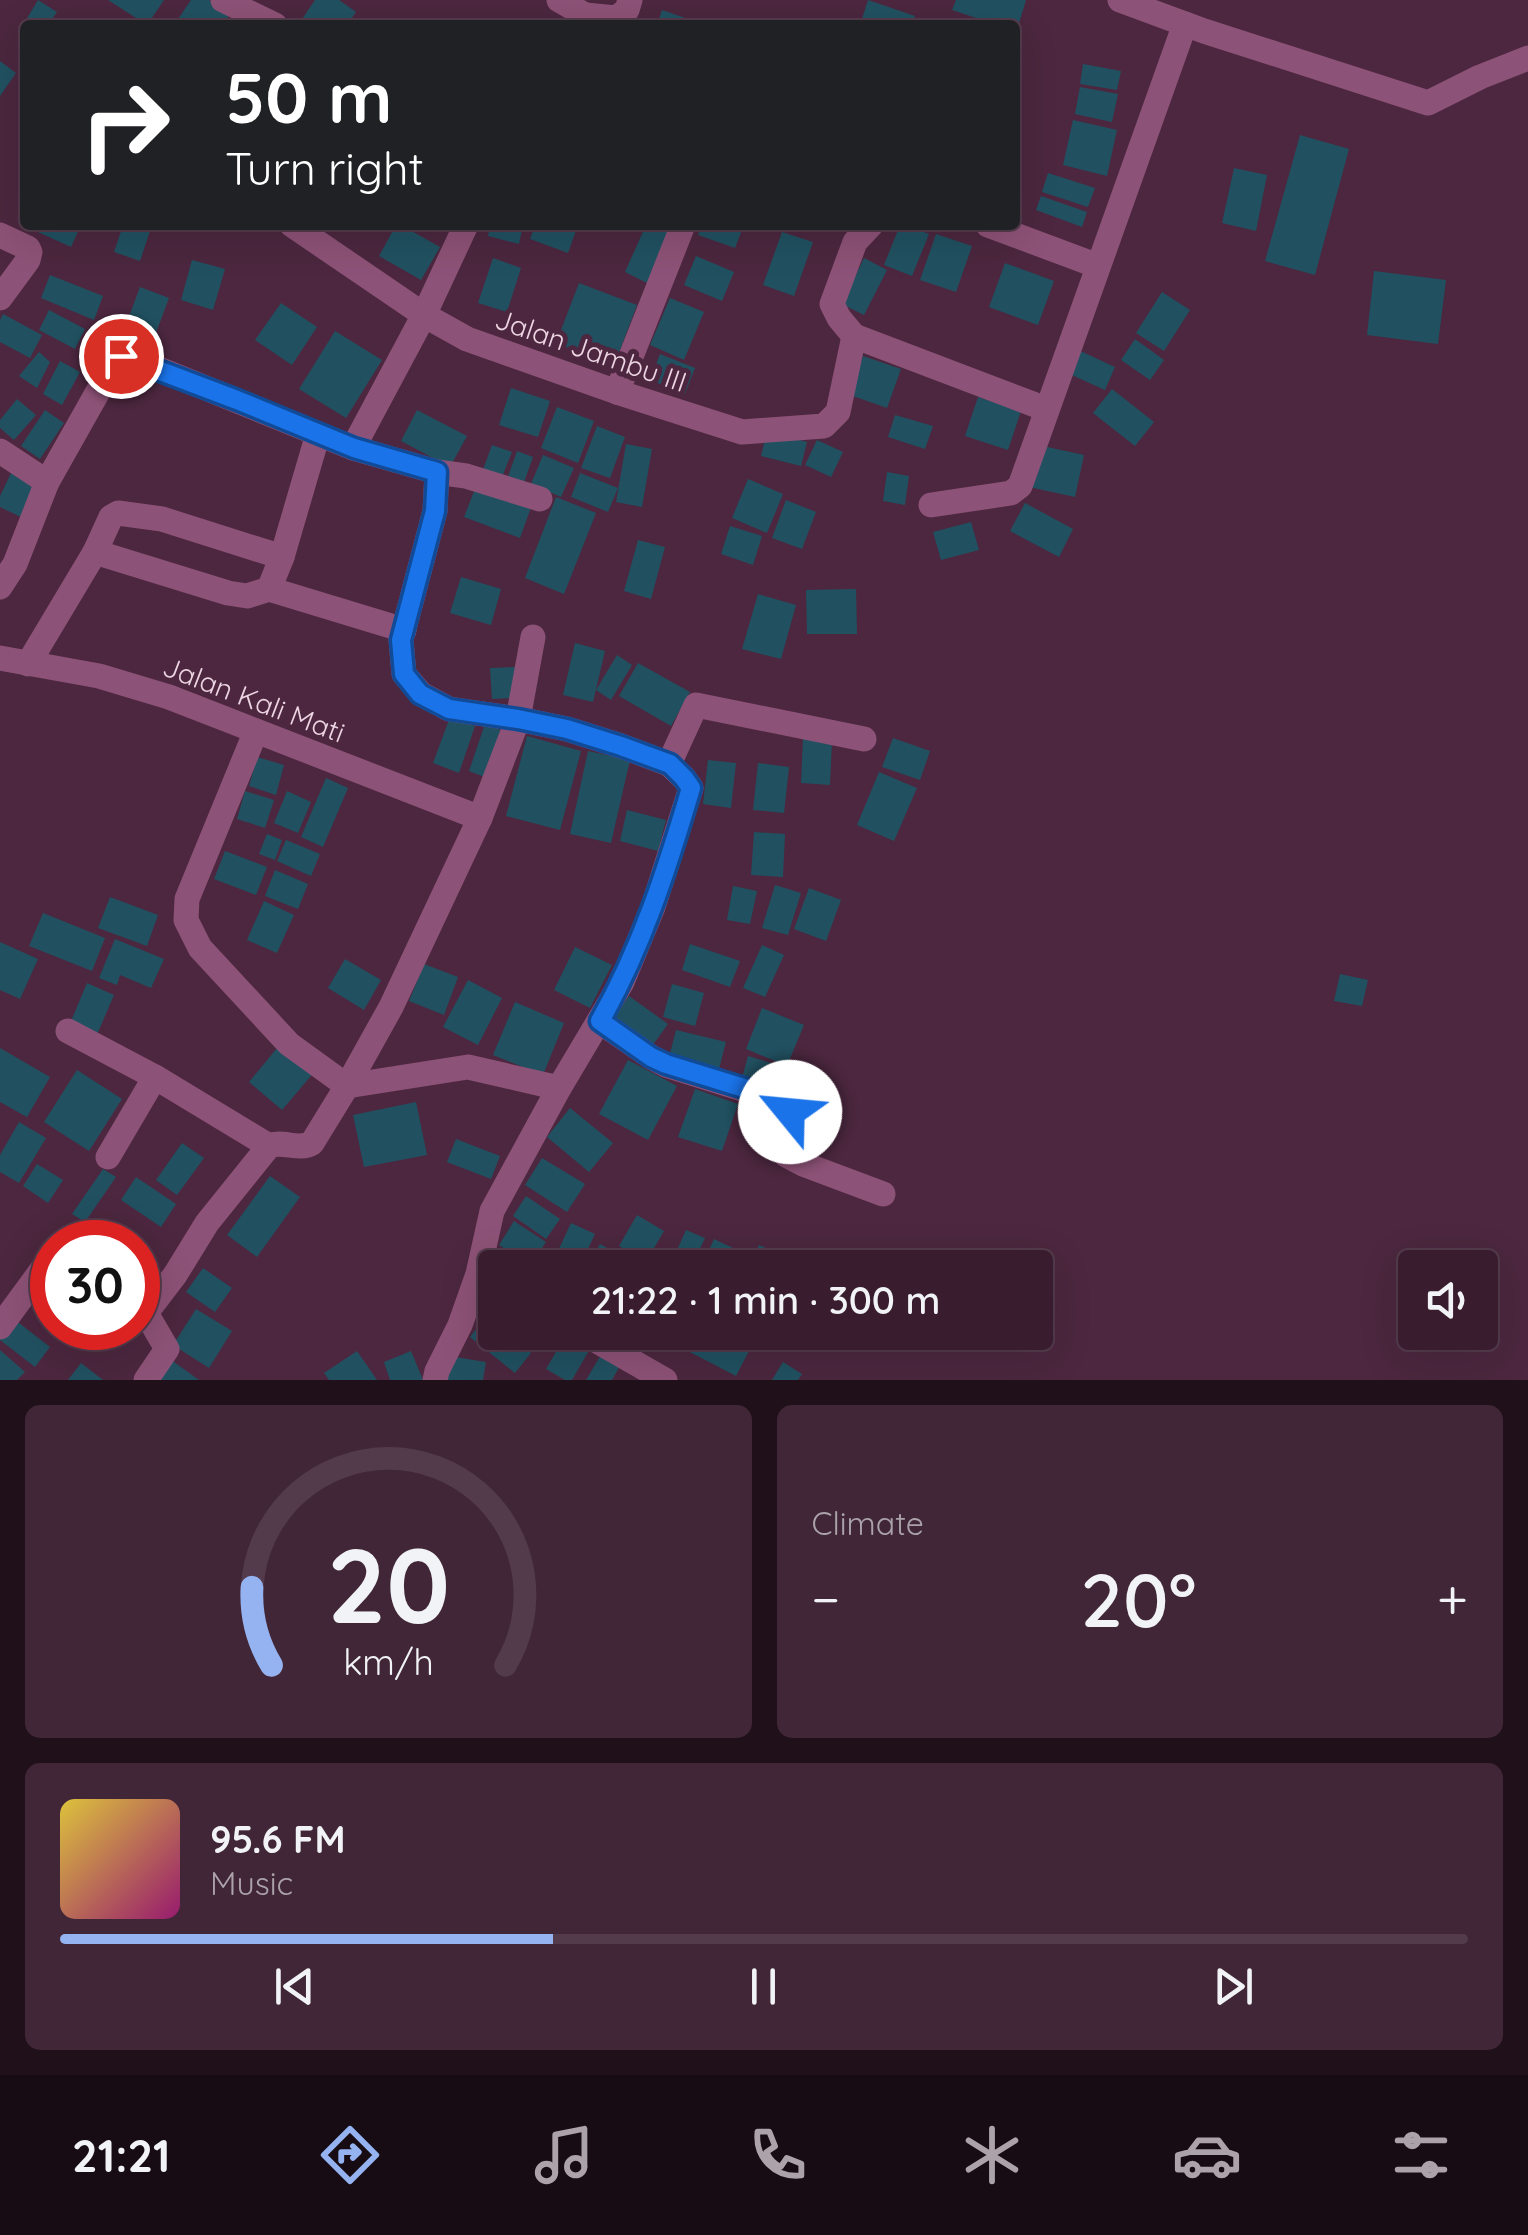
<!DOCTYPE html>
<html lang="en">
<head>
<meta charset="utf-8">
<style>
	:root { --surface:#391d2f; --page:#402637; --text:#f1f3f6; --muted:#aba2aa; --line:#533b4b; --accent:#95b2f1 }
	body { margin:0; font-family:Quicksand,sans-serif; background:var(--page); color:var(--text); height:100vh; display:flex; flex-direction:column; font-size:38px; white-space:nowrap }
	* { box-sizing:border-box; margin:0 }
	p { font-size:32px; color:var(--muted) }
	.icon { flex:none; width:55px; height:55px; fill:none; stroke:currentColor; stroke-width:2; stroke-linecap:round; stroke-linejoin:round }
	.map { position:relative; height:1380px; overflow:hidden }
	.drawer { display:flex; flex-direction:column; gap:25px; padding:25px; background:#1f101a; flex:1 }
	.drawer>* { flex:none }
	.top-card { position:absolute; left:20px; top:20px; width:1000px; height:210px; border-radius:10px; box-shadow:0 10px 40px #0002,0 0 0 2px var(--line); background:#202124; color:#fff; overflow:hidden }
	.controls { position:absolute; left:1398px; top:1250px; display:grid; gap:20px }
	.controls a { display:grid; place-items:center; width:100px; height:100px; border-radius:10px; background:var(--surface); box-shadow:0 10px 40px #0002,0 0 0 2px var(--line); font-size:50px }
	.speed { position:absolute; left:30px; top:1220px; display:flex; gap:20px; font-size:50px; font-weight:700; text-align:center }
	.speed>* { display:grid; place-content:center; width:130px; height:130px; border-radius:50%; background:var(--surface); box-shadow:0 10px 40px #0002,0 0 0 2px var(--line); line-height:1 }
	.speed .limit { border:15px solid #d22; background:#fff; color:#111 }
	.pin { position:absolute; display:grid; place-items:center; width:85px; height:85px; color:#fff; margin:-42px; border:5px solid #fff; border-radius:50%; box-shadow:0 2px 10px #0007 }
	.me { position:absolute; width:110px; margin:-55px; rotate:298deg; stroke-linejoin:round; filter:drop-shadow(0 0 8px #0008) }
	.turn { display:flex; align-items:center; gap:35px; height:210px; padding:0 40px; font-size:45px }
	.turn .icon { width:130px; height:130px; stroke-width:2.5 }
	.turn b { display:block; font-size:70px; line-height:85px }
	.big { font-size:75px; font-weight:600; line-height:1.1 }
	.drawer .card { flex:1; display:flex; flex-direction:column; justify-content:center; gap:15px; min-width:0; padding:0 35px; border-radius:15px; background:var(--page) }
	.drawer .dial { align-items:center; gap:0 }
	.dial svg { height:260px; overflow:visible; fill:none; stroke:var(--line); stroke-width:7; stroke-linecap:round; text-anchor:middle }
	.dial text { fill:var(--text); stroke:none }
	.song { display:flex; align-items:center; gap:30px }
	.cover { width:120px; height:120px; border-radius:15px; background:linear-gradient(135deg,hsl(50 70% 55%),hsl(320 70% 35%)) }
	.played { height:10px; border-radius:5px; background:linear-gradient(90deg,var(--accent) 35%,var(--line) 35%) }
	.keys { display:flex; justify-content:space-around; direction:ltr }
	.heat { display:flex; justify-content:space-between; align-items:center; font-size:55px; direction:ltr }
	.drawer .tiles { flex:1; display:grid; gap:25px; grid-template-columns:1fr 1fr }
	.card:last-child { grid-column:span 2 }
	.trip { position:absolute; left:478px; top:1250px; width:575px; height:100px; border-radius:10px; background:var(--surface); box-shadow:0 10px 40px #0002,0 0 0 2px var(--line); font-weight:600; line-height:100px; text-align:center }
	.dock { display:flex; height:160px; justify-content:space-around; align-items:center; background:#170c13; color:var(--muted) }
	.dock .icon { width:70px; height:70px }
	.dock .on { color:var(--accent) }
	.dock b { font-size:45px; color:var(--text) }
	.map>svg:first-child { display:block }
</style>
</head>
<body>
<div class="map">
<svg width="1528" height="1380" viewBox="0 0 1528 1380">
	<rect width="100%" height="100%" fill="#4c273f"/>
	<g fill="#215161">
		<path d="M38,0l19,12 -9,13h-23v8l-5,-3z"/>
		<path d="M108,0h56l-17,25z"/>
		<path d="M191,0h18l21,14 -7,11h-49z"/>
		<path d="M315,0h24l17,12 -9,13h-43l-4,-3z"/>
		<path d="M868,0l47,16 -3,9h-52z"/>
		<path d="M956,0h70l-10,33 -1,-8h-18l-45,-15z"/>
		<path d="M662,10l35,12 -2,3h-38z"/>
		<path d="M0,61l16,12 -16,23z"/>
		<path d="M1083,64l38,7 -4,19 -37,-6z"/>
		<path d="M1080,87l38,7 -6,28 -37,-8z"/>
		<path d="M1073,120l44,10 -10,46 -44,-11z"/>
		<path d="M1300,135l49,14 -34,126 -50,-14z"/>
		<path d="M1234,168l33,7 -11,56 -34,-8z"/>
		<path d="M1048,173l47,15 -7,19 -46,-15z"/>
		<path d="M1041,196l46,16 -5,15 -46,-17z"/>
		<path d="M25,207v18h56l-10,22 -53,-24z"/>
		<path d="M123,225h29l-12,36 -26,-9z"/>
		<path d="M396,225h5l39,22 -19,33 -42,-24z"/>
		<path d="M490,225h33l-4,19 -31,-8z"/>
		<path d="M535,225h43l-10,28 -38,-14z"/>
		<path d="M646,225h6l19,9 -22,50 -24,-12z"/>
		<path d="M702,225h42l-9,23 -37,-13z"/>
		<path d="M900,225h6l23,9 -17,42 -28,-11z"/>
		<path d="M782,232l31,10 -19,54 -31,-11z"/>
		<path d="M936,234l36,12 -16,46 -36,-12z"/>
		<path d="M696,256l38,16 -12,29 -38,-16z"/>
		<path d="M493,258l28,10 -14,44 -29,-9z"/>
		<path d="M864,258l23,12 -23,45 -22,-11z"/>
		<path d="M192,260l33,9 -12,41 -32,-10z"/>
		<path d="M1005,263l49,18 -16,44 -49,-18z"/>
		<path d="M1374,271l72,9 -8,64 -71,-9z"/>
		<path d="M50,275l53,21 -9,24 -53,-22z"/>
		<path d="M579,283l58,22 -23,61 -58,-23z"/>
		<path d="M140,287l29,11 -16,43 -29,-11z"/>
		<path d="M1162,292l28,18 -26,41 -28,-18z"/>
		<path d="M670,298l34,14 -20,48 -34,-15z"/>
		<path d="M281,303l36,24 -25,38 -37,-25z"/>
		<path d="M49,310l36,19 -10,20 -36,-19z"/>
		<path d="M3,314l39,21 -12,23 -30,-16v-22z"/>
		<path d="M335,331l47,29 -36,58 -47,-29z"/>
		<path d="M1135,339l29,21 -14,20 -29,-20z"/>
		<path d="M1076,349l39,18 -10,23 -40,-18z"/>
		<path d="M39,352l11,10 -13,26 -18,-12z"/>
		<path d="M660,354l35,14 -10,26 -35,-14z"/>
		<path d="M863,356l38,13 -14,39 -37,-13z"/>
		<path d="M60,361l20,11 -18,33 -19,-11z"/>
		<path d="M511,388l39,13 -12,36 -39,-12z"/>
		<path d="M1112,389l42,33 -19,24 -42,-33z"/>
		<path d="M978,397l43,14 -13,39 -43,-14z"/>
		<path d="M17,399l19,16 -22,25 -14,-12v-8z"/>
		<path d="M557,407l37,14 -16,42 -37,-15z"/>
		<path d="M45,410l19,13 -24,36 -19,-13z"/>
		<path d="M417,410l50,26 -17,31 -49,-26z"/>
		<path d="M895,415l38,11 -8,23 -37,-12z"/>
		<path d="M597,426l28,11 -15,41 -29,-10z"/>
		<path d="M767,431l40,11 -6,24 -40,-10z"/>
		<path d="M817,440l26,12 -12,25 -26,-12z"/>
		<path d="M626,444l26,5 -10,58 -26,-5z"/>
		<path d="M492,445l20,7 -12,30 -19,-7z"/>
		<path d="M1038,445l46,10 -9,42 -46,-10z"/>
		<path d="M517,451l16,6 -12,34 -16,-6z"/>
		<path d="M543,455l31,13 -13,29 -30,-13z"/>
		<path d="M13,469l27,12 -17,37 -23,-11v-11z"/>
		<path d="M887,472l22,4 -4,29 -22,-4z"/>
		<path d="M580,473l38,15 -10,24 -37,-15z"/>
		<path d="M748,479l35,15 -16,39 -35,-15z"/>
		<path d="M478,481l55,21 -13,36 -56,-21z"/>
		<path d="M556,497l40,16 -32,81 -39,-16z"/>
		<path d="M786,500l30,12 -14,37 -30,-11z"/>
		<path d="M1025,503l48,26 -14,28 -49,-26z"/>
		<path d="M971,522l8,28 -38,10 -8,-28z"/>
		<path d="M730,526l32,10 -9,29 -32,-11z"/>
		<path d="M638,540l27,7 -14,52 -27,-8z"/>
		<path d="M461,577l40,12 -10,36 -41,-12z"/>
		<path d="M856,589l1,45h-50l-1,-44z"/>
		<path d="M758,594l38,11 -15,54 -39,-10z"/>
		<path d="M575,643l30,8 -12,51 -30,-7z"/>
		<path d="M617,655l15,10 -21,35 -15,-10z"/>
		<path d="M638,663l52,29 -19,34 -52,-30z"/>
		<path d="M518,667l1,31 -27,1 -2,-31z"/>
		<path d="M450,717l25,9 -16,47 -26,-10z"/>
		<path d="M485,724l21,8 -16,47 -21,-8z"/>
		<path d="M527,736l54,15 -21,79 -54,-14z"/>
		<path d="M803,738l29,3 -2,44 -29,-2z"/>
		<path d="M893,738l37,13 -10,29 -38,-13z"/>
		<path d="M588,751l42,9 -19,83 -41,-9z"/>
		<path d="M257,757l27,8 -8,30 -27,-9z"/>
		<path d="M708,760l28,3 -5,45 -28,-4z"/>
		<path d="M758,763l31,4 -5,46 -31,-3z"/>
		<path d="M879,772l38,16 -23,53 -37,-16z"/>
		<path d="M326,778l22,10 -25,59 -22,-10z"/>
		<path d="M245,791l29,9 -9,28 -28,-9z"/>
		<path d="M287,791l24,11 -13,31 -24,-10z"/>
		<path d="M627,810l39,10 -8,31 -38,-10z"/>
		<path d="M754,832l31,2 -2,43 -32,-2z"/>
		<path d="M267,834l15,6 -7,20 -16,-6z"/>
		<path d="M286,840l34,14 -9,22 -34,-15z"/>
		<path d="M225,851l42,16 -11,28 -42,-16z"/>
		<path d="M275,870l33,14 -10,25 -33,-13z"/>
		<path d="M775,885l26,8 -13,42 -26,-7z"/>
		<path d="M733,886l24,5 -7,33 -23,-4z"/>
		<path d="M809,888l32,12 -15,41 -32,-12z"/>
		<path d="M110,897l48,18 -11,31 -49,-18z"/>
		<path d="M264,901l30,14 -17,38 -30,-13z"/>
		<path d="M43,913l62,25 -13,33 -63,-25z"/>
		<path d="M115,939l49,20 -13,29 -31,-13 -3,10 -18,-7z"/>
		<path d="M0,942l38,17 -18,40 -20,-9z"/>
		<path d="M690,944l50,17 -10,26 -48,-17z"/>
		<path d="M762,945l22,10 -19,42 -22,-9z"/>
		<path d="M575,947l37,18 -22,43 -36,-18z"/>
		<path d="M345,959l36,21 -17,30 -36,-22z"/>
		<path d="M424,964l34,13 -14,38 -35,-14z"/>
		<path d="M1340,974l28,6 -6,26 -28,-5z"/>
		<path d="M468,980l34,18 -24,47 -35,-18z"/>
		<path d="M87,983l27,12 -18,42 -27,-11z"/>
		<path d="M672,984l32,9 -9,33 -32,-9z"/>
		<path d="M629,996l39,28 -18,25 -39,-27z"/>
		<path d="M515,1002l49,21 -21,52 -50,-20z"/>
		<path d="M762,1008l42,17 -17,41 -41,-17z"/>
		<path d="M676,1030l50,12 -8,31 -50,-12z"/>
		<path d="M282,1042l34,28 -34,40 -33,-28z"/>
		<path d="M0,1048l50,29 -23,40 -27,-15z"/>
		<path d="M748,1056l47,14 -7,28 -48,-13z"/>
		<path d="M628,1060l49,26 -29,54 -49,-26z"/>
		<path d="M77,1070l45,29 -33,52 -45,-29z"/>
		<path d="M695,1089l43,15 -16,47 -44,-14z"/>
		<path d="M416,1102l11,53 -63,12 -11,-52z"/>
		<path d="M570,1108l43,35 -24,29 -42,-35z"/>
		<path d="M19,1122l27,16 -27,45 -19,-11v-17z"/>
		<path d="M456,1139l44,17 -9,23 -44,-17z"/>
		<path d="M182,1143l22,15 -27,37 -21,-15z"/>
		<path d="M542,1158l43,26 -18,28 -42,-27z"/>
		<path d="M37,1164l26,16 -15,23 -25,-17z"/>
		<path d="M103,1169l13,8 -31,45 -13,-8z"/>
		<path d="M270,1176l30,21 -43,60 -30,-22z"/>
		<path d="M136,1177l40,27 -15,23 -40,-27z"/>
		<path d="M526,1196l34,23 -14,20 -33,-23z"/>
		<path d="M637,1215l27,16 -18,31 -27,-16z"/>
		<path d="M514,1221l32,21 -15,23 -32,-20z"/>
		<path d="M571,1223l24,11 -16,34h-29z"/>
		<path d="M686,1230l19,8 -14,30h-22z"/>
		<path d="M714,1239l21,10 -9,19h-25z"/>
		<path d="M600,1244l22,12 -6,12h-29z"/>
		<path d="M759,1245l34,15 -4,8h-40z"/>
		<path d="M203,1268l29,20 -17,24 -29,-20z"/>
		<path d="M196,1309l36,22 -23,37 -36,-23z"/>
		<path d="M486,1317l9,7v8h11l25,21 -16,20 -45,-36z"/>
		<path d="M14,1319l36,28 -15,20 -35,-27v-4z"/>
		<path d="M692,1332h28l30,17 -14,27 -52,-27z"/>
		<path d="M567,1333l24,14 -19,33h-7l-19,-11z"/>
		<path d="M0,1350l25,22 -8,8h-17z"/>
		<path d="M357,1351l20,29h-48l-5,-7z"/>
		<path d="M411,1351l12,29h-33l-6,-18z"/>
		<path d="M602,1353l19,11 -9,16h-26z"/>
		<path d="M449,1356l37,6 -3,18h-38z"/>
		<path d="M167,1357l32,23h-48z"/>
		<path d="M783,1362l19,12 -4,6h-26z"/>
		<path d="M81,1363l22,17h-35z"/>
	</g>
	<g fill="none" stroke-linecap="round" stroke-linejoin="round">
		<g stroke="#8d5277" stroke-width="25">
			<path d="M223,0l52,25"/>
			<path d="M559,0l26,15 -7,10"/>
			<path d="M1120,0l84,31 224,72 52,-26 48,-19"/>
			<path d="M585,15l31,3 11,-8 3,-10"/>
			<path d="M292,225l132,90 43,24 150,53 125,40 82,-6 14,-14 16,-76 -15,-18 -7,-14 23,-62 16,-17"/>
			<path d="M988,225l110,41"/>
			<path d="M0,235l28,13 2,4 -2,8 -28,38"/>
			<path d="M854,336l192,73"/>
			<path d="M617,392l66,-167"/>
			<path d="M353,448l84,24 -2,39 -34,129 3,34 17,20 28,15 69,10 49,10 54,17 48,18 15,14 7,10 -38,119 -31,75 -63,106 -67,123 -14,63 -18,51 -23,46 -2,9"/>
			<path d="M0,451l47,31"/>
			<path d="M437,472l29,4 74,23"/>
			<path d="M931,505l80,-12 9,-7 165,-462"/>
			<path d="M95,552l133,41 19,3 22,-7 13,-32 36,-123"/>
			<path d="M0,587l15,-23 32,-82 71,-126h9l226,92 71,-133 42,-90"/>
			<path d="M269,589l135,41"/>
			<path d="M0,658l99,18 70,21 311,121"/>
			<path d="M28,664l67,-112 16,-35 7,-4 44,6 120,38"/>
			<path d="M256,731l-69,168 -1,21 14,28 89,96 58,42 121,-19 91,21"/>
			<path d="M669,764l27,-59 168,34"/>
			<path d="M599,1021l52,36 15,8 118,37c2,2 4,3 5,6 3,8 -6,33 -3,47l17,9 80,30"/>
			<path d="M68,1031l87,46 114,69"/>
			<path d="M108,1157l47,-80"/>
			<path d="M138,1315l8,-2 29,-38 32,-52 62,-77c14,-6 30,5 43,-3l35,-57 44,-79 89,-189 38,-99 15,-82"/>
			<path d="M0,1327l52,-71"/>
			<path d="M581,1332l84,48"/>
			<path d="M146,1380l21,-31 -21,-36"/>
		</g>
	</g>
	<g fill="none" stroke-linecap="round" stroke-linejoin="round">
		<defs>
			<path id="route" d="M121,356l116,44 117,48 83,24 -2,39 -34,129 3,34 16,20 29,15 69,10 49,10 54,17 49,18 14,14 7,10c-24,81 -49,159 -91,233l51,36 15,7 107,33 15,8 2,7"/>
		</defs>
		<use href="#route" stroke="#114b97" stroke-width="25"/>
		<use href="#route" stroke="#1a73e8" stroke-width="18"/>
	</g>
	<g text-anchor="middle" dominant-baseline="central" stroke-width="10" stroke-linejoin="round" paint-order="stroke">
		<g font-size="28" fill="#edd5e3" stroke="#4c273f">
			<text transform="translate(591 350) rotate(19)">Jalan Jambu III</text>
			<text transform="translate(254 699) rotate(21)">Jalan Kali Mati</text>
		</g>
	</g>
</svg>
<div class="controls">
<a><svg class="icon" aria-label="sound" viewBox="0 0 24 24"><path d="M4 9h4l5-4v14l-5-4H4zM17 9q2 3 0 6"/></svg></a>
</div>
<div class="speed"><div class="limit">30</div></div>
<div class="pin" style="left:121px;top:356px;background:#d93025"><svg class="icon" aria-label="arrive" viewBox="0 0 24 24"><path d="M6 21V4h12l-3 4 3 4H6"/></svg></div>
<svg class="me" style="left:790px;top:1112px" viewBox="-20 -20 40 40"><circle r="19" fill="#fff"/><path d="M0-13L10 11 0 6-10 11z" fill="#1a73e8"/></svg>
<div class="trip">21:22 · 1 min · 300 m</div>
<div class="top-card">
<div class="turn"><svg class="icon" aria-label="right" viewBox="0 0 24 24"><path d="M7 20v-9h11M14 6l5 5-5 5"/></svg><div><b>50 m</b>Turn right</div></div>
</div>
</div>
<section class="drawer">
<div class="tiles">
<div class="card dial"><svg viewBox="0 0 100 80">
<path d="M14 69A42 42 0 1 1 86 69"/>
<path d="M14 69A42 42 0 0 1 8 45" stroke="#95b2f1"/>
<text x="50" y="56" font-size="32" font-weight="700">20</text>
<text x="50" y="72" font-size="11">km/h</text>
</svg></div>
<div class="card"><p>Climate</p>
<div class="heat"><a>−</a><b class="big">20°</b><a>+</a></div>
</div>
<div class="card">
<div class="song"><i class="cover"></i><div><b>95.6 FM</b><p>Music</p></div></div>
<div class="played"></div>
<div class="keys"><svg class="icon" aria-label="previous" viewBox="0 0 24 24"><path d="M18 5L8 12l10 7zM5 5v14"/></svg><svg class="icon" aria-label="pause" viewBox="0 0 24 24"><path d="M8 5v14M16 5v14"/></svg><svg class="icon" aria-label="next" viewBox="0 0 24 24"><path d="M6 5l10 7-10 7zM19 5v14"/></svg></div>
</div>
</div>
</section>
<nav class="dock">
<b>21:21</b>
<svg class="icon on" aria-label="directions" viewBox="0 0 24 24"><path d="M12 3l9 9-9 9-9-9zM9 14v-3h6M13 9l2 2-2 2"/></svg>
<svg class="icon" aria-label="music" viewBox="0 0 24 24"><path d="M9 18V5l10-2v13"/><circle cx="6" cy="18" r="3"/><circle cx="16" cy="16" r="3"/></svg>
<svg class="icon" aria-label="phone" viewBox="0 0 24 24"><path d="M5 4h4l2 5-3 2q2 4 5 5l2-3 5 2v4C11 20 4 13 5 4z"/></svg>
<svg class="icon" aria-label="climate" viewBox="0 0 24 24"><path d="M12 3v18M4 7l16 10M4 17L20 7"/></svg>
<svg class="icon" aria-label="car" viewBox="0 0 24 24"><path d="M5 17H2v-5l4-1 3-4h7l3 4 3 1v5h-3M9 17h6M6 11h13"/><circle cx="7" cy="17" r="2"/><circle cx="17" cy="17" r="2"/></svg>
<svg class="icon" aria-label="filters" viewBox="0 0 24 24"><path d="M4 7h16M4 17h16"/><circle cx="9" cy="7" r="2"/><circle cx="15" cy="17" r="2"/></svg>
</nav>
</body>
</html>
